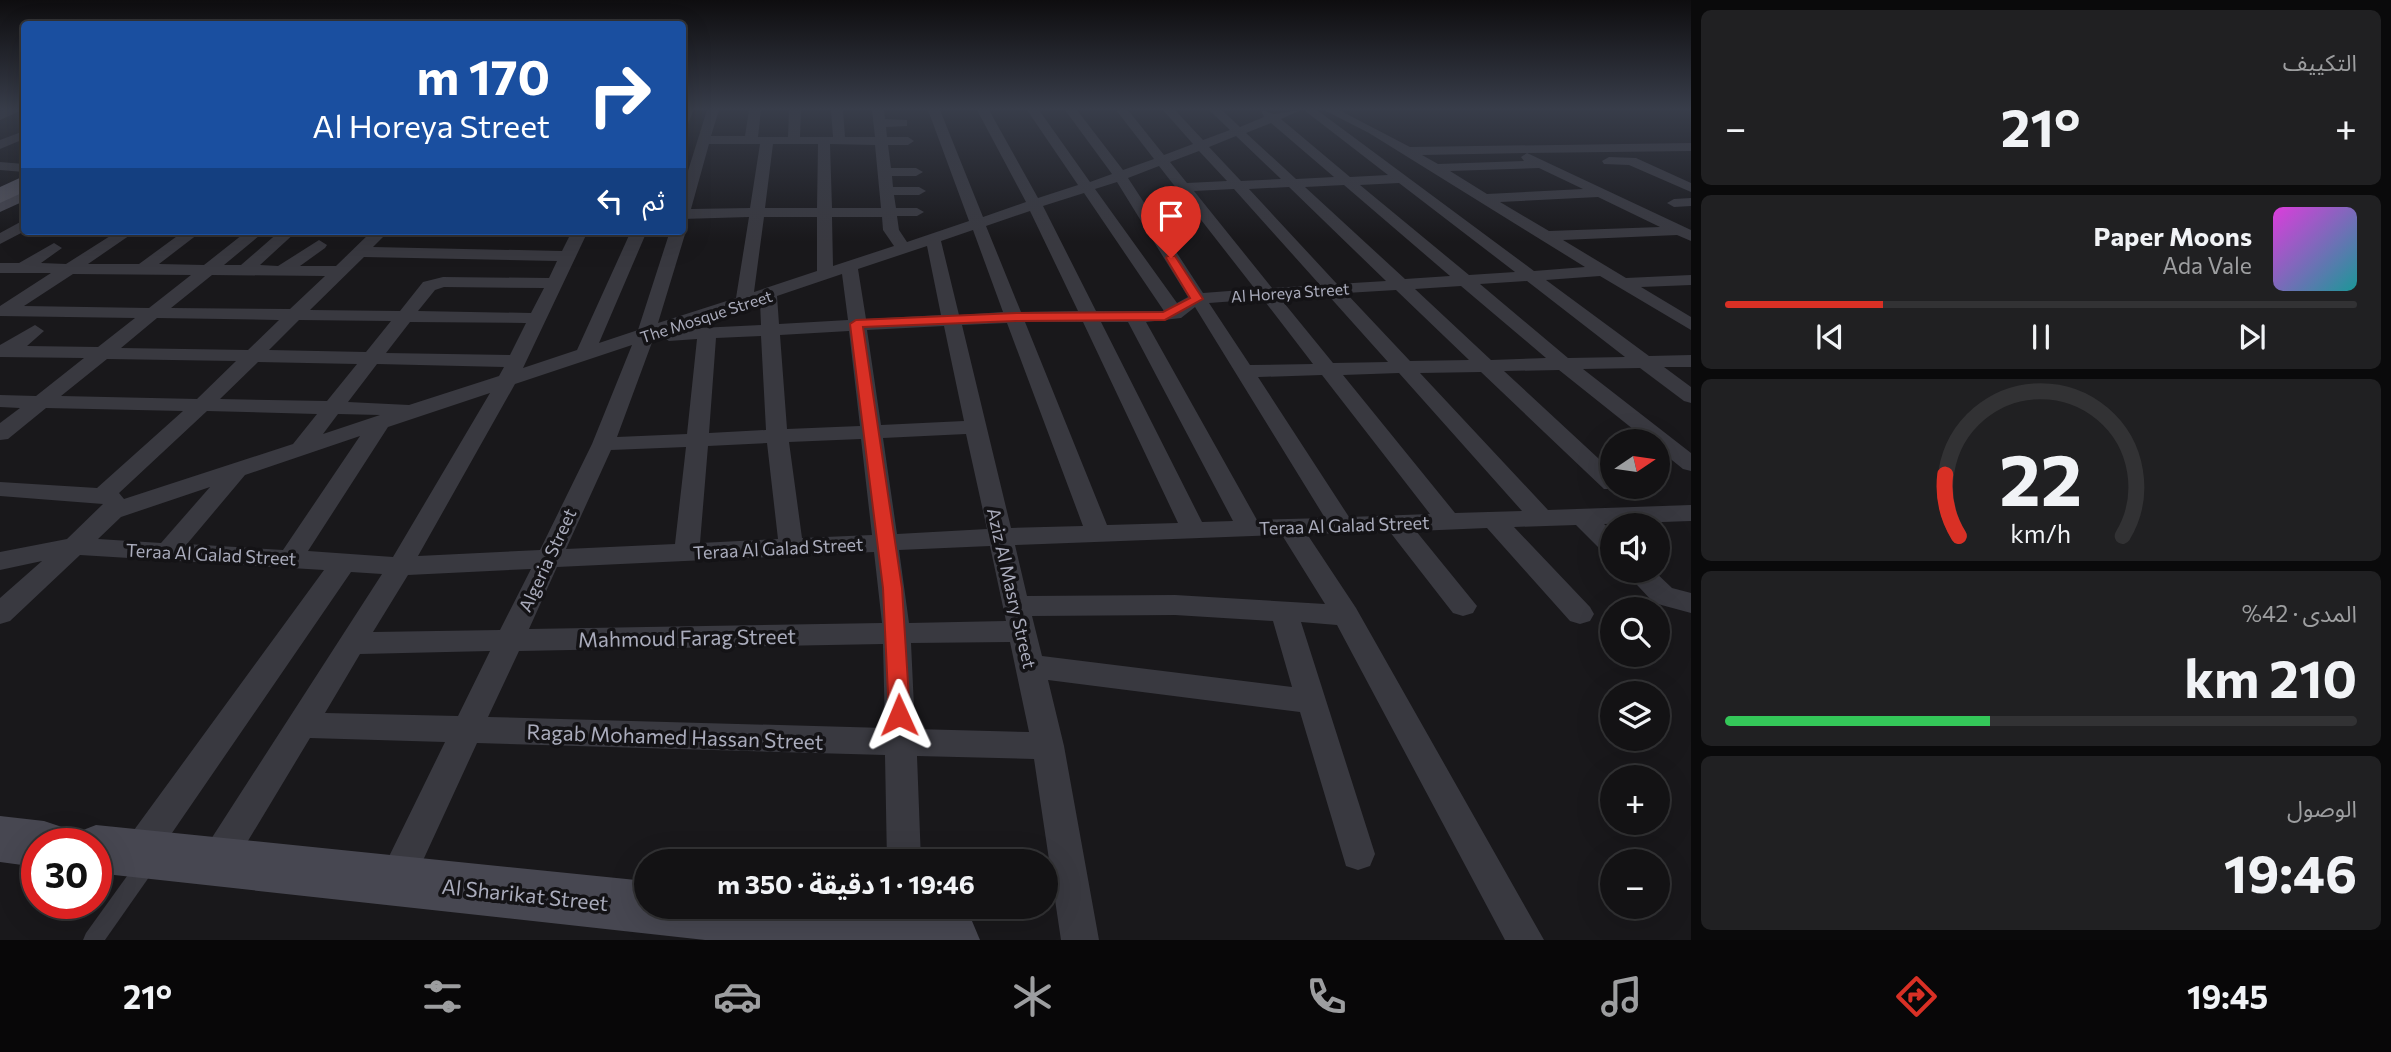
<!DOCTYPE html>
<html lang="ar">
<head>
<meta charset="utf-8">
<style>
	:root { --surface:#131214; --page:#202022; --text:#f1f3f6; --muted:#9d9ea0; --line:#323234; --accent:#d93025 }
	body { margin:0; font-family:Commissioner,"Noto Sans Arabic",sans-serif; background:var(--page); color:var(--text); direction:rtl; height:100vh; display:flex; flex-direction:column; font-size:26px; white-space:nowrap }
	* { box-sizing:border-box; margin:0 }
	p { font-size:23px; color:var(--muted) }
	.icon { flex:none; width:38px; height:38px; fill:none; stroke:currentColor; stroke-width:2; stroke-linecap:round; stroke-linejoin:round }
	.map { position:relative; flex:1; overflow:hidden; direction:ltr }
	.sheet { display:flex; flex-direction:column; gap:10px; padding:10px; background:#0a0a0b; width:700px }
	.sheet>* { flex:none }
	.banner { position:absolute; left:21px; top:21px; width:665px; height:214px; border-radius:7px; box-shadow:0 7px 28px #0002,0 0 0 2px var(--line); direction:rtl; background:#1a4fa0; color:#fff; overflow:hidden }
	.needle { width:46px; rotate:77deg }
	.buttons { position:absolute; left:1600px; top:429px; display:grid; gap:14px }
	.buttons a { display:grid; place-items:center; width:70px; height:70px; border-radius:50%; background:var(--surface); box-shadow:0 7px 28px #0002,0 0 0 2px var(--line); font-size:35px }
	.speed { position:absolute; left:21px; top:828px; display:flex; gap:14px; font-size:35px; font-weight:700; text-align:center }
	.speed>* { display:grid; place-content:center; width:91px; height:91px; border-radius:50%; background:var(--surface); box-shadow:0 7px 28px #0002,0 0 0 2px var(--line); line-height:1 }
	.speed .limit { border:10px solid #d22; background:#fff; color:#111 }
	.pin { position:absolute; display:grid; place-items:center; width:60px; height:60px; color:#fff; margin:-72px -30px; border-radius:50% 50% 50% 0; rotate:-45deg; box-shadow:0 0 7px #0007 }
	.pin .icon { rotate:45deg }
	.me { position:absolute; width:77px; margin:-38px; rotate:359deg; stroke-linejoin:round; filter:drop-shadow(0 0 5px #0008) }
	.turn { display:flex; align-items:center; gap:24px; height:147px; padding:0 21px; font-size:32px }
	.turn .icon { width:91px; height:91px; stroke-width:2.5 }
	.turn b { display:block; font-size:49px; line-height:60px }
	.then { display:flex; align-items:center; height:66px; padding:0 21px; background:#0003; gap:14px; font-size:26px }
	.big { font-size:52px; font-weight:700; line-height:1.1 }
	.sheet .card { flex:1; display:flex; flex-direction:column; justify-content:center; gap:10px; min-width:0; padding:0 24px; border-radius:10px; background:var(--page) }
	.sheet .dial { align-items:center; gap:0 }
	.dial svg { height:182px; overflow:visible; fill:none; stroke:var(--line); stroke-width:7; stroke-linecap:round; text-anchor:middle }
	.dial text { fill:var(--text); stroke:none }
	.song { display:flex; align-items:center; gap:21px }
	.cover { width:84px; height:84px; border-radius:10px; background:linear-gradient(135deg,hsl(300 70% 55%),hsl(180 70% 35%)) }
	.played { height:7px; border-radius:4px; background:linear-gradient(90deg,var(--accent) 25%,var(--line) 25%) }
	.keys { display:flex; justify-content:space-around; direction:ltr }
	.heat { display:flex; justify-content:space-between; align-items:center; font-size:38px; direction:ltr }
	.charge { height:10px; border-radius:5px; background:linear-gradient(90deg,#34c759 42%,var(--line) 0) }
	.trip { position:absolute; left:634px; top:849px; width:424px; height:70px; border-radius:35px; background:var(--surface); box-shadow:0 7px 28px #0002,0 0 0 2px var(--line); font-weight:700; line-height:70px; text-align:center; direction:rtl }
	.dock { display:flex; height:112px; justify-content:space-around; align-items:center; background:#080708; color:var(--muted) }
	.dock .icon { width:49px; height:49px }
	.dock .on { color:var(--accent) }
	.dock b { font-size:32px; color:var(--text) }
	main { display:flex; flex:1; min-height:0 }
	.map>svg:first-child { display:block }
</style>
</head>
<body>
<main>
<section class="sheet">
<div class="card"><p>التكييف</p>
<div class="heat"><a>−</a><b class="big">21°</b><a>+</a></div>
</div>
<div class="card">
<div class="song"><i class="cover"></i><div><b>Paper Moons</b><p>Ada Vale</p></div></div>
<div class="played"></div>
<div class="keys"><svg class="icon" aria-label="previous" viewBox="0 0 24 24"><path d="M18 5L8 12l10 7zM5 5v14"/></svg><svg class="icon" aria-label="pause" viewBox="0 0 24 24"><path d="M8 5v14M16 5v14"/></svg><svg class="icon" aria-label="next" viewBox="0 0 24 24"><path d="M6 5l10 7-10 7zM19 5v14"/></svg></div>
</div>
<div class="card dial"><svg viewBox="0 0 100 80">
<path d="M14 69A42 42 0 1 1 86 69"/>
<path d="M14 69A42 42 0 0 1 8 42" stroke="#d93025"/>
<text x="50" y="56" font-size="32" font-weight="700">22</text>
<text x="50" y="72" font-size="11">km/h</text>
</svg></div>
<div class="card"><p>المدى · 42%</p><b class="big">210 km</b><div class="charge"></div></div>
<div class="card"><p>الوصول</p><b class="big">19:46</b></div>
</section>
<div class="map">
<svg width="1691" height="940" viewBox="0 0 1691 940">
	<rect width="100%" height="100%" fill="#19181b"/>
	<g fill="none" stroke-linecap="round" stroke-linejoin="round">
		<path fill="#393940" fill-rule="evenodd" d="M147,855l7,3 2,6 -2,6 -49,70h-22l3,-7 54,-75z"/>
		<g fill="#393940" fill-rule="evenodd">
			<path d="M5,110h17l-22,10v-8z"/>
			<path d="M682,110h12l-6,13 -6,3z"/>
			<path d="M707,110h12l-8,26h34l4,-26h12l-3,27h30l1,-27h12l-1,27h33l-2,-27h12l2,27h30l-3,-27h12l1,9 22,1v6l-21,1 1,10h21l6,4 -6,4h-20l3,23h25l7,4 -7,4h-24l1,11h26l7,4 -7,4h-25l2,13h21l7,4 -7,4h-20l2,14 8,12 62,-21 -41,-111h12l43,107 43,-15 -49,-92h12l49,88 40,-13 -51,-75h12l51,72 22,-8 -47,-64h12l46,60 31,-11 -38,-49h12l36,45 29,-11 -30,-34h12l28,30 27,-10 -21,-20h13l18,17 24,-10 -3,-7 13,4 27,-4 -20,9 69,58 38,-2 -84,-65h13l217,161 51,-4 -216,-134 -45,-23h15l71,37 281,-4v8l-164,2 164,77v11l-14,-6 -114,5 63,38 65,-3v10l-50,2 50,30v13l-91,-54 -54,4 103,76 42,-1v12h-27l27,20v16l-7,-2 -44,-33 -57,1 108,84v18l-8,-2 -26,-21v-7h-9l-89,-71 -55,1 108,100v15h10l-2,3h-16l-123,-117 -61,1 128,137 143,-5v16l-87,3 8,7v23l-9,-2 -27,-27 -62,2 76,80 4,7 -4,7 -10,3 -10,-3 -83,-93 -71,3 61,75 -4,7 -10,3 -10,-3 -63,-81 -83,2 49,74 188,332h-39l-168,-315 -36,-3 74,232 -5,12 -12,4 -12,-4 -46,-154 -252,-32 16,66 35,194h-38l-27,-181 -117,-3 4,105h-34l-2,-106 -408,-12 -69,150 -13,5 -13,-5 -5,-12 68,-139 -135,-4 -82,136 -12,5 -12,-5 -6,-12 6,-12 178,-276 -31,-2 -201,293 -12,4 -12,-4 -5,-12 5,-12 198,-271 -244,-15 -70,66 -10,3v-26l42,-37 -42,9v-18l67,-13 36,-35 -103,-8v-14l97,6 86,-77 -137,-3 -38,31 -8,1v-17l20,-15 -20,-1v-12l36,1 48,-38 -84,-1v-12l35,-20 9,6 -17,15 71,1 37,-29 -135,-2v-10l51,-33h-51v-10h19l35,-20 8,5 -21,15 25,1 52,-33h18l-48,33h51l45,-33h18l-43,33 45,1 43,-34h18l-41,34h17l39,-34h17l-37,34 18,1 41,-26 8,5 -2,3 -25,18h36l36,-35h17l-16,16 189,4 10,-20h16l-65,137 54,-18 54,-119h16l-48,112 39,-13 32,-99h12v-3l4,3 -28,92 78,-25 13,-81 -67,2v-29zM1271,123l63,54 -38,2 -50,-46zM1236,136l45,43 -40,2 -32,-34zM709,144h51l-10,64 -59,1zM773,144h45l-1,64h-52zM830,144l45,1 6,63h-49zM1199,151l28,30 -40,2 -17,-21zM1527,153l-6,4 3,4 -86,3 -16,-9zM1159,166l96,123 -52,4 -75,-115zM1539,168l44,21 -96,5 -37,-23zM1117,182l71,115 -11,6 -82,-114zM1399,183l116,89 -46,3 -109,-90zM1344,185l106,91 -45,3 -100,-92zM1289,187l97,94 -49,3 -88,-95zM1234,189l86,96 -48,3 -78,-97zM1084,193l80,118h-68l-53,-105zM1598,197l62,30 -111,4 -49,-29zM1030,211l48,100 -57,1 -35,-86zM764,217h53v54l-63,21zM832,217h50l1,13 11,16 -61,20zM973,230l30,82 -44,3 -18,-74zM927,246l14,69 -75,4 -8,-50zM364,257l193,4 -8,17 -106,-1 -20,5 -23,29 -90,-1zM73,274l118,1 -42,33 -125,-2zM842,274l6,46 -69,4 -2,-28zM212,275l113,1 -35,33 -119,-1zM1527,281l98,76 -57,1 -88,-74zM1461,286l85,72 -55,2 -76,-71zM444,287l100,1 -13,25 -113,-2 17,-21zM1396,290l73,70 -59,1 -64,-68zM1328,295l60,67 -55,1 -53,-65zM1263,299l50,65 -63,1 -41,-62zM760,302l1,23 -82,4 71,-22zM1195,307l130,211 -68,2 -111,-198 35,-4zM157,318l122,2 -31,30 -127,-2zM299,320l92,1 -25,31 -97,-2zM410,322l116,1 -16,32 -124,-2zM1025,322h58l95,201 -71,2zM1101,322h27l105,199 -31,1zM1007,323l76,203 -72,2 -49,-203zM944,326l20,95 -83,4 -14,-95zM849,331l11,95 -73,3 -7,-94zM660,335l9,6 28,-2 -10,95 -70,3 37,-100zM761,336l5,94 -57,3 7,-95zM632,345l-40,99 -52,106 -122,6 97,-172zM107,359l129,2 -39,38 -136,-3zM258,362l99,2 -30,37 -107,-2zM377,364l127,3 -5,9 -90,29 -61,-3zM1399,373l123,138 -67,2 -112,-138zM1322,375l108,139 -81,3 -91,-140zM490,393l-97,164 -85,-6 80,-124zM207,411l110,3 -24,30 -169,55 -5,-6zM338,414l42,1 -57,19zM966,434l21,95 -90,5 -14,-96zM360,436l-77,114 -96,-6 58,-69zM861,439l11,96 -70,3 -13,-96zM767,443l11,96 -78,4 8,-97zM686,447l-11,97 -109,5 45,-99zM210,487l-49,56 -63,-4 23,-22zM1282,535l43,69 -150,-9 -148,1 -12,-51zM990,546l16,75 -97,2 -10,-73zM874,552l8,71 -353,6 28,-62zM531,569l-31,61 -127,2 35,-57zM1175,615l98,6 19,66 -250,-31 -10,-40zM1010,642l19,90 -114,-3 -4,-86zM883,644l2,84 -397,-11 31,-66zM490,651l-32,65 -133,-3 35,-59z"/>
			<path d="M24,131v8l-24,10v-9z"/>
			<path d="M1609,157l27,1 55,25v9l-62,-27 -25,-1 -2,-3z"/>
			<path d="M0,162l24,2v8l-24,-2z"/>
			<path d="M1691,198v8l-17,1 -7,-4 7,-4z"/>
			<path d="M24,220l1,11 -25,13v-11z"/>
			<path d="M1623,570h30l19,18 19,5v20l-37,-10z"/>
		</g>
		<g fill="#474751" fill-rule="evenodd">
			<path d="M15,192l7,2v8l-22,10v-14z"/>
			<path d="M0,816l44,5 18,6 7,17h-32v23l-37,-5z"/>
			<path d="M96,825l550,56v25h247l60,7 19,8 8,19h-275l-609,-67v-29h-23l5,-12z"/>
		</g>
		<path fill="#555560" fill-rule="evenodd" d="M24,176v16l-24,11v-16z"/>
	</g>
	<linearGradient id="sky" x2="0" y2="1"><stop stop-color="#0e0d0f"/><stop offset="0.45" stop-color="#383d4a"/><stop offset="1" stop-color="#383d4a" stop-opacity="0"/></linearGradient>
	<rect width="1691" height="242" fill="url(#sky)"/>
	<path fill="#d93025" stroke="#8d1f18" stroke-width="2" d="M1167,256h8l28,43 -38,21 -149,1 -153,6 39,261 8,127 -3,6 -8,3 -7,-3 -3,-6 -6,-127 -33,-264 6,-4 160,-7 147,-1 27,-14 -24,-40z"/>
	<g text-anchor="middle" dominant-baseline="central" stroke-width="7" stroke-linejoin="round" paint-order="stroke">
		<g font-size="16" fill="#aaacbc" stroke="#141316">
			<text transform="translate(1290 292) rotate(-4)">Al Horeya Street</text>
			<text transform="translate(706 316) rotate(-18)">The Mosque Street</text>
		</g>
		<g font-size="18" fill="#aaacbc" stroke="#141316">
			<text transform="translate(1344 525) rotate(-2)">Teraa Al Galad Street</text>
			<text transform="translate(778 548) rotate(-3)">Teraa Al Galad Street</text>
			<text transform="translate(211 554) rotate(3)">Teraa Al Galad Street</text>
			<text transform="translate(547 560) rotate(-65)">Algeria Street</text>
			<text transform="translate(1012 588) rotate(77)">Aziz Al Masry Street</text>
		</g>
		<g font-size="21" fill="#aaacbc" stroke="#141316">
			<text transform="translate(687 637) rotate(-1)">Mahmoud Farag Street</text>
			<text transform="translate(675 736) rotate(2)">Ragab Mohamed Hassan Street</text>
			<text transform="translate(525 894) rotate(6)">Al Sharikat Street</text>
		</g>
	</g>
</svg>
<div class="buttons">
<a><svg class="needle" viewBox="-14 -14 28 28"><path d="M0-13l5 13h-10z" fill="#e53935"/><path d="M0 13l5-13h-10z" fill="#9d9ea0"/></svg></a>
<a><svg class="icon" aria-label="sound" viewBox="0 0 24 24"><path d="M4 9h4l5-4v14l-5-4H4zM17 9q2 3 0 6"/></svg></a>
<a><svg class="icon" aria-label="search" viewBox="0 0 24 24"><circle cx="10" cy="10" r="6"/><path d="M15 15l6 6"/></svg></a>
<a><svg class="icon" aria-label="layers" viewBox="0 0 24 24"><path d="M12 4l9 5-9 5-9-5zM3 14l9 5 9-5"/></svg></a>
<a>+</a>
<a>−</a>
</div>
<div class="speed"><div class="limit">30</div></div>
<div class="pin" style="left:1171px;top:258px;background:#d93025"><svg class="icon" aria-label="arrive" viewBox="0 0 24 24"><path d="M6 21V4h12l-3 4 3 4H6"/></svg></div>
<svg class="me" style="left:899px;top:715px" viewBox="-20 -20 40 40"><path d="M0-17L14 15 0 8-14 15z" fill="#d93025" stroke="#fff" stroke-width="4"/></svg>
<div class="trip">19:46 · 1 دقيقة · 350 m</div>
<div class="banner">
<div class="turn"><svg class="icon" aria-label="right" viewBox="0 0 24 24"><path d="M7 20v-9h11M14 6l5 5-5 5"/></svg><div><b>170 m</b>Al Horeya Street</div></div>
<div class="then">ثم<svg class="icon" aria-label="left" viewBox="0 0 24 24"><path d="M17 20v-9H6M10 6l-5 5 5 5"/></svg></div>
</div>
</div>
</main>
<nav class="dock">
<b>19:45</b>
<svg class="icon on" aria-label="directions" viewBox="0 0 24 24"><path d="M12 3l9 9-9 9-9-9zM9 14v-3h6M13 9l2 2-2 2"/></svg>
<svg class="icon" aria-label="music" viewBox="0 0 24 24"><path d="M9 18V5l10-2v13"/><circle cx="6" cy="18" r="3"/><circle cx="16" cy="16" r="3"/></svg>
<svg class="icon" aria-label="phone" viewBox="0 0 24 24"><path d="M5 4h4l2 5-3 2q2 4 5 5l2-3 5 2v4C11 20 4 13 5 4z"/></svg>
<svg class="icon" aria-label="climate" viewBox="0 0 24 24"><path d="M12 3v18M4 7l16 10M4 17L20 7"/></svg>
<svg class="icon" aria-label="car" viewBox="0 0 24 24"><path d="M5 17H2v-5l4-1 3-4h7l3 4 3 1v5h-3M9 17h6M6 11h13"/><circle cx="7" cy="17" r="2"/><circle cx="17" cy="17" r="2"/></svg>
<svg class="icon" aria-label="filters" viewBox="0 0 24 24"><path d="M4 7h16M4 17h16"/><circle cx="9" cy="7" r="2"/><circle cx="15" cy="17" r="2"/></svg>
<b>21°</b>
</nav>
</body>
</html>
